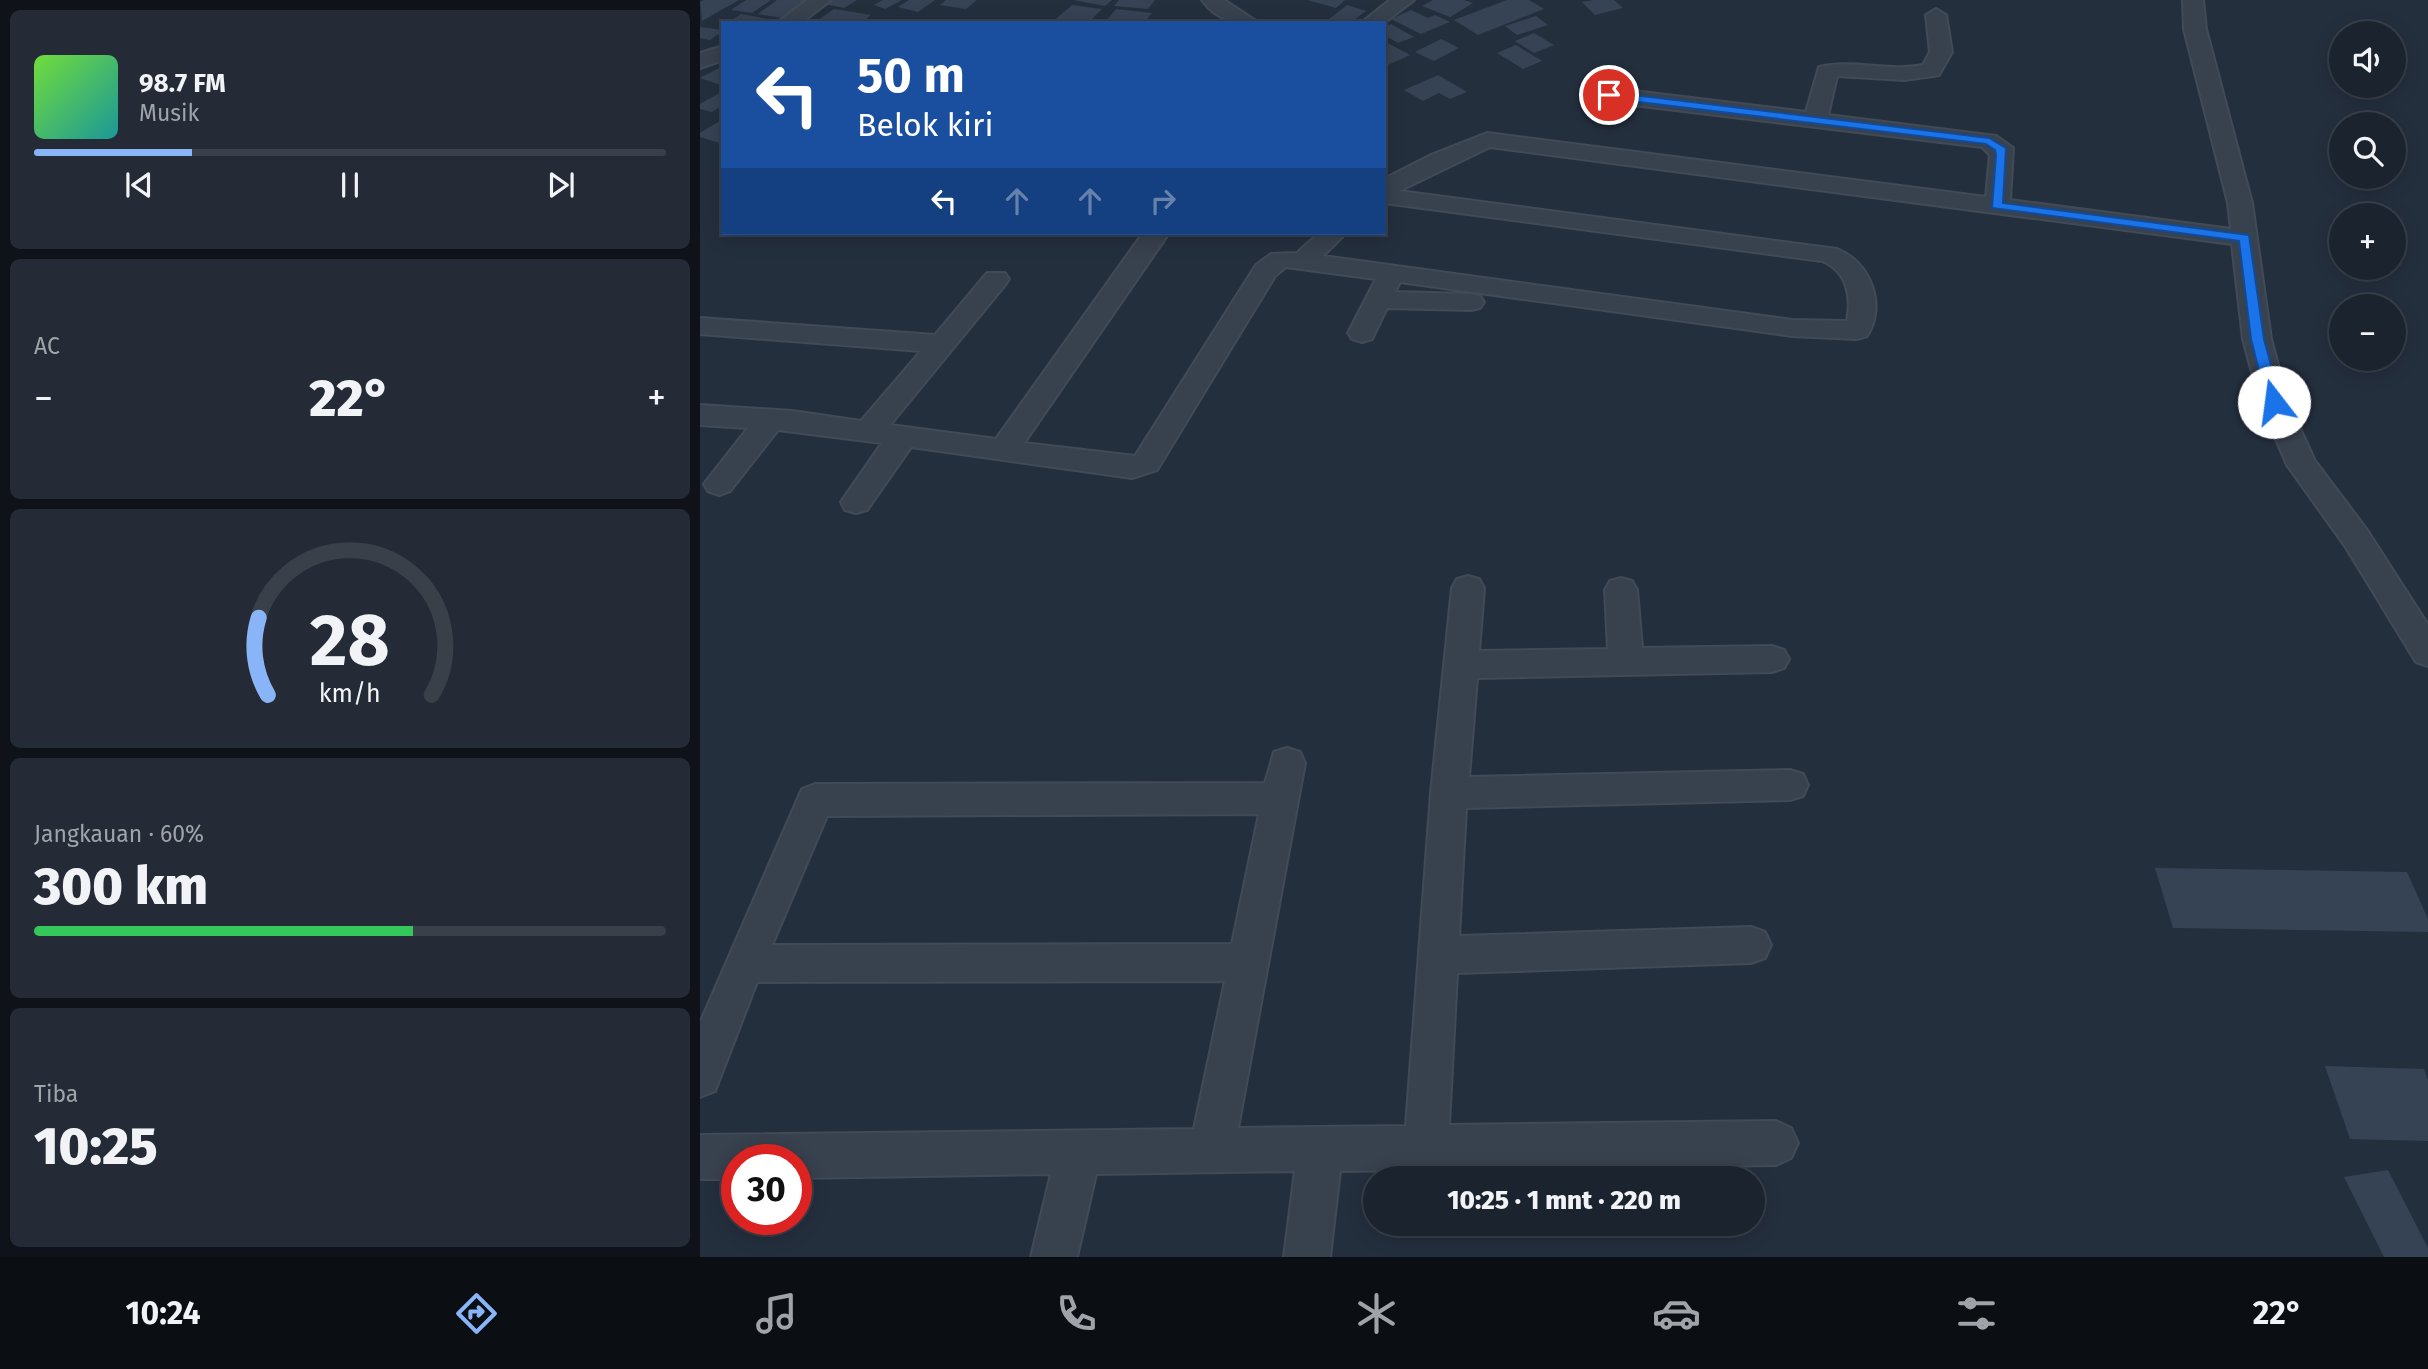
<!DOCTYPE html>
<html lang="id">
<head>
<meta charset="utf-8">
<style>
	:root { --surface:#1b232e; --page:#242b36; --text:#f1f3f6; --muted:#a0a4aa; --line:#39404a; --accent:#8ab4f8 }
	body { margin:0; font-family:"Fira Sans",sans-serif; background:var(--page); color:var(--text); height:100vh; display:flex; flex-direction:column; font-size:26px; white-space:nowrap }
	* { box-sizing:border-box; margin:0 }
	p { font-size:23px; color:var(--muted) }
	.icon { flex:none; width:38px; height:38px; fill:none; stroke:currentColor; stroke-width:2; stroke-linecap:round; stroke-linejoin:round }
	.map { position:relative; flex:1; overflow:hidden }
	.panel { display:flex; flex-direction:column; gap:10px; padding:10px; background:#0f1319; width:700px }
	.panel>* { flex:none }
	.hud { position:absolute; left:21px; top:21px; width:665px; height:214px; border-radius:0px; box-shadow:0 4px 18px #0003,0 0 0 2px var(--line); background:#1a4fa0; color:#fff; overflow:hidden }
	.buttons { position:absolute; left:1629px; top:21px; display:grid; gap:14px }
	.buttons a { display:grid; place-items:center; width:77px; height:77px; border-radius:50%; background:var(--surface); box-shadow:0 4px 18px #0003,0 0 0 2px var(--line); font-size:35px }
	.speed { position:absolute; left:21px; top:1144px; display:flex; gap:14px; font-size:35px; font-weight:700; text-align:center }
	.speed>* { display:grid; place-content:center; width:91px; height:91px; border-radius:50%; background:var(--surface); box-shadow:0 4px 18px #0003,0 0 0 2px var(--line); line-height:1 }
	.speed .limit { border:10px solid #d22; background:#fff; color:#111 }
	.pin { position:absolute; display:grid; place-items:center; width:60px; height:60px; color:#fff; margin:-30px; border:4px solid #fff; border-radius:50%; box-shadow:0 2px 7px #0007 }
	.me { position:absolute; width:77px; margin:-38px; rotate:345deg; stroke-linejoin:round; filter:drop-shadow(0 0 5px #0008) }
	.turn { display:flex; align-items:center; gap:24px; height:147px; padding:0 21px; font-size:32px }
	.turn .icon { width:91px; height:91px; stroke-width:2.5 }
	.turn b { display:block; font-size:49px; line-height:60px }
	.lanes { display:flex; align-items:center; height:66px; padding:0 21px; background:#0003; justify-content:center; gap:35px; direction:ltr }
	.lanes .off { opacity:.35 }
	.big { font-size:52px; font-weight:800; line-height:1.1 }
	.panel .card { flex:1; display:flex; flex-direction:column; justify-content:center; gap:10px; min-width:0; padding:0 24px; border-radius:10px; background:var(--page) }
	.panel .dial { align-items:center; gap:0 }
	.dial svg { height:182px; overflow:visible; fill:none; stroke:var(--line); stroke-width:7; stroke-linecap:round; text-anchor:middle }
	.dial text { fill:var(--text); stroke:none }
	.song { display:flex; align-items:center; gap:21px }
	.cover { width:84px; height:84px; border-radius:10px; background:linear-gradient(135deg,hsl(100 70% 55%),hsl(180 70% 35%)) }
	.played { height:7px; border-radius:4px; background:linear-gradient(90deg,var(--accent) 25%,var(--line) 25%) }
	.keys { display:flex; justify-content:space-around; direction:ltr }
	.heat { display:flex; justify-content:space-between; align-items:center; font-size:38px; direction:ltr }
	.charge { height:10px; border-radius:5px; background:linear-gradient(90deg,#34c759 60%,var(--line) 0) }
	.trip { position:absolute; left:663px; top:1166px; width:402px; height:70px; border-radius:35px; background:var(--surface); box-shadow:0 4px 18px #0003,0 0 0 2px var(--line); font-weight:800; line-height:70px; text-align:center }
	.tab-bar { display:flex; height:112px; justify-content:space-around; align-items:center; background:#0b0e12; color:var(--muted) }
	.tab-bar .icon { width:49px; height:49px }
	.tab-bar .active { color:var(--accent) }
	.tab-bar b { font-size:32px; color:var(--text) }
	main { display:flex; flex:1; min-height:0 }
	.map>svg:first-child { display:block }
</style>
</head>
<body>
<main>
<section class="panel">
<div class="card">
<div class="song"><i class="cover"></i><div><b>98.7 FM</b><p>Musik</p></div></div>
<div class="played"></div>
<div class="keys"><svg class="icon" aria-label="previous" viewBox="0 0 24 24"><path d="M18 5L8 12l10 7zM5 5v14"/></svg><svg class="icon" aria-label="pause" viewBox="0 0 24 24"><path d="M8 5v14M16 5v14"/></svg><svg class="icon" aria-label="next" viewBox="0 0 24 24"><path d="M6 5l10 7-10 7zM19 5v14"/></svg></div>
</div>
<div class="card"><p>AC</p>
<div class="heat"><a>−</a><b class="big">22°</b><a>+</a></div>
</div>
<div class="card dial"><svg viewBox="0 0 100 80">
<path d="M14 69A42 42 0 1 1 86 69"/>
<path d="M14 69A42 42 0 0 1 10 35" stroke="#8ab4f8"/>
<text x="50" y="56" font-size="32" font-weight="700">28</text>
<text x="50" y="72" font-size="11">km/h</text>
</svg></div>
<div class="card"><p>Jangkauan · 60%</p><b class="big">300 km</b><div class="charge"></div></div>
<div class="card"><p>Tiba</p><b class="big">10:25</b></div>
</section>
<div class="map">
<svg width="1728" height="1257" viewBox="0 0 1728 1257">
	<rect width="100%" height="100%" fill="#242f3e"/>
	<g fill="#364354">
		<path d="M4,0h35l-37,21 -2,-19z"/>
		<path d="M46,0h25l-19,13 -21,-3z"/>
		<path d="M77,0h28l-23,18 -24,-4z"/>
		<path d="M125,0h32l-13,8 -24,-5z"/>
		<path d="M183,0h19l-17,9 -11,-4z"/>
		<path d="M209,0h26l-17,12 -20,-5z"/>
		<path d="M246,0h31l-11,9 -26,-4z"/>
		<path d="M373,0h39l-7,6z"/>
		<path d="M419,0h36l-7,9 -34,-3z"/>
		<path d="M607,0h38l-9,8z"/>
		<path d="M733,0h31l9,3 -23,14 -28,-11z"/>
		<path d="M807,0h22l15,9 -66,26 -24,-15z"/>
		<path d="M893,0h21l9,8 -28,7 -13,-13z"/>
		<path d="M372,5l30,4 -14,14 -32,-4z"/>
		<path d="M647,5l19,6 -16,12h-26z"/>
		<path d="M134,9l37,6 -10,8h-47z"/>
		<path d="M416,9l36,4 -8,10 -38,-2z"/>
		<path d="M711,10l17,8 7,-3 15,7 -29,12 -30,-15z"/>
		<path d="M41,14l27,5 -6,4h-35z"/>
		<path d="M836,16l12,9 -31,10 -12,-9z"/>
		<path d="M691,24l23,13 -16,6 -14,-8v-8z"/>
		<path d="M0,27l23,3v1l-13,9 -10,-2z"/>
		<path d="M834,33l20,12 -20,8 -19,-12z"/>
		<path d="M741,39l18,9 -25,13 -19,-9z"/>
		<path d="M684,41l26,14 -22,10 -4,-2z"/>
		<path d="M816,45l26,16 -19,8 -26,-16z"/>
		<path d="M23,66v20l-23,-8z"/>
		<path d="M738,75l29,17 -17,7 -11,-6 -16,8 -19,-11z"/>
		<path d="M23,91v14l-11,7 -12,-3v-5z"/>
		<path d="M23,119v25l-23,-7v-4z"/>
		<path d="M1455,868l252,4 21,47v13l-255,-4z"/>
		<path d="M1625,1066l99,3 4,11v61l-78,-2z"/>
		<path d="M1688,1170l40,78v9h-44l-40,-80z"/>
	</g>
	<g fill="none" stroke-linecap="round" stroke-linejoin="round">
		<defs>
			<g id="minor">
				<path d="M107,0h24l-30,23h-24z"/>
				<path d="M502,0h22l35,23c-24,0 -42,-2 -57,-23z"/>
				<path d="M690,0h24l-30,23h-23z"/>
				<path d="M1483,0h20l3,29 46,174 19,136 17,63 27,59 52,69 61,95v41l-12,-4 -71,-116 -58,-81 -27,-63 -17,-63 -11,-95 -742,-97 -91,44 438,58c33,13 50,56 30,87l-10,3 -65,-3 -392,-54 -5,10 76,2 9,2 4,6 -4,6 -9,2 -84,-2 -15,31 -10,3 -10,-3 -4,-6 28,-54 -90,-12 -11,9 -118,194 -25,8 -221,-31 -44,63 -11,3 -11,-3 -4,-8 41,-59 -104,-13 -48,61 -11,4 -11,-4 -4,-7 44,-56 -48,-3v-20l92,6 69,10 60,-70 -221,-17v-16l235,17 52,-62h18l4,6 -4,6 -115,140 106,14 147,-206h26l-145,210 111,13 121,-191 15,-11 26,-1 22,-20h27l-23,23 469,64 55,1c5,-24 0,-50 -25,-60l-438,-58v-24l47,-24 56,-22 499,64 4,-42 -8,-8 -373,-45 -11,-7 11,-7 197,24 13,-45c35,-8 69,5 104,-2l7,-13 -4,-37 10,-6 10,6 6,37 -13,23 -34,5 -68,-4 -9,39 168,21 17,12 -3,52 221,29 -3,-26 -44,-174z"/>
				<path d="M23,46v14l-23,8v-15z"/>
				<path d="M768,576l11,3 5,9 -5,63 129,-2 -3,-59 5,-9 11,-3 11,3 5,9 5,58 130,-2 12,4 5,9 -5,9 -12,4 -295,6 -8,99 321,-7 13,4 5,11 -5,11 -13,4 -324,8 -7,128 292,-9 14,5 6,13 -6,13 -14,5 -294,10 -8,152 327,-4 15,7 7,15 -7,15 -15,7 -436,6 -10,86h-46l11,-86 -199,3 -19,83h-46l20,-83 -255,4v-18h-59v19h-37v-44l494,-6 31,-148 -468,1 -42,109 -15,6v-74l102,-234 13,-5 450,-1 9,-31 13,-4 13,4 5,11 -67,365 168,-2 25,-333 21,-205 5,-9zM559,814l-27,130 -460,1 55,-129z"/>
			</g>
		</defs>
		<use href="#minor" stroke="#414a57" stroke-width="4"/>
		<use href="#minor" fill="#38414e" fill-rule="evenodd"/>
	</g>
	<path fill="#1a73e8" stroke="#114b97" stroke-width="2" d="M909,92l380,46 17,10 -3,55 246,32 15,104 17,63 -7,5 -7,-5 -16,-63 -12,-98 -247,-33 4,-53 -1,-5 -9,-6 -381,-46v-5z"/>
</svg>
<div class="buttons">
<a><svg class="icon" aria-label="sound" viewBox="0 0 24 24"><path d="M4 9h4l5-4v14l-5-4H4zM17 9q2 3 0 6"/></svg></a>
<a><svg class="icon" aria-label="search" viewBox="0 0 24 24"><circle cx="10" cy="10" r="6"/><path d="M15 15l6 6"/></svg></a>
<a>+</a>
<a>−</a>
</div>
<div class="speed"><div class="limit">30</div></div>
<div class="pin" style="left:909px;top:95px;background:#d93025"><svg class="icon" aria-label="arrive" viewBox="0 0 24 24"><path d="M6 21V4h12l-3 4 3 4H6"/></svg></div>
<svg class="me" style="left:1574px;top:402px" viewBox="-20 -20 40 40"><circle r="19" fill="#fff"/><path d="M0-13L10 11 0 6-10 11z" fill="#1a73e8"/></svg>
<div class="trip">10:25 · 1 mnt · 220 m</div>
<div class="hud">
<div class="turn"><svg class="icon" aria-label="left" viewBox="0 0 24 24"><path d="M17 20v-9H6M10 6l-5 5 5 5"/></svg><div><b>50 m</b>Belok kiri</div></div>
<div class="lanes"><svg class="icon" aria-label="left" viewBox="0 0 24 24"><path d="M17 20v-9H6M10 6l-5 5 5 5"/></svg><svg class="icon off" aria-label="ahead" viewBox="0 0 24 24"><path d="M12 20V5M6 11l6-6 6 6"/></svg><svg class="icon off" aria-label="ahead" viewBox="0 0 24 24"><path d="M12 20V5M6 11l6-6 6 6"/></svg><svg class="icon off" aria-label="right" viewBox="0 0 24 24"><path d="M7 20v-9h11M14 6l5 5-5 5"/></svg></div>
</div>
</div>
</main>
<nav class="tab-bar">
<b>10:24</b>
<svg class="icon active" aria-label="directions" viewBox="0 0 24 24"><path d="M12 3l9 9-9 9-9-9zM9 14v-3h6M13 9l2 2-2 2"/></svg>
<svg class="icon" aria-label="music" viewBox="0 0 24 24"><path d="M9 18V5l10-2v13"/><circle cx="6" cy="18" r="3"/><circle cx="16" cy="16" r="3"/></svg>
<svg class="icon" aria-label="phone" viewBox="0 0 24 24"><path d="M5 4h4l2 5-3 2q2 4 5 5l2-3 5 2v4C11 20 4 13 5 4z"/></svg>
<svg class="icon" aria-label="climate" viewBox="0 0 24 24"><path d="M12 3v18M4 7l16 10M4 17L20 7"/></svg>
<svg class="icon" aria-label="car" viewBox="0 0 24 24"><path d="M5 17H2v-5l4-1 3-4h7l3 4 3 1v5h-3M9 17h6M6 11h13"/><circle cx="7" cy="17" r="2"/><circle cx="17" cy="17" r="2"/></svg>
<svg class="icon" aria-label="filters" viewBox="0 0 24 24"><path d="M4 7h16M4 17h16"/><circle cx="9" cy="7" r="2"/><circle cx="15" cy="17" r="2"/></svg>
<b>22°</b>
</nav>
</body>
</html>
